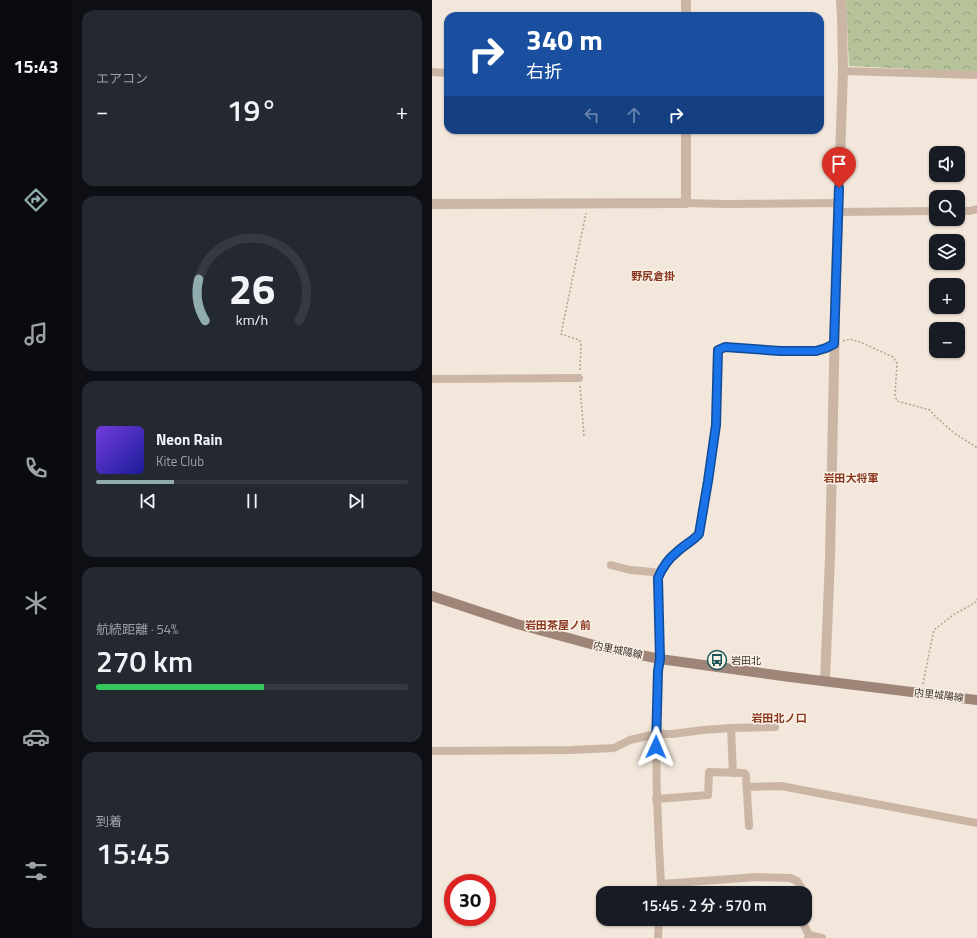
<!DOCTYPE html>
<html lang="ja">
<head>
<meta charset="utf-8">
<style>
	:root { --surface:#171b24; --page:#242831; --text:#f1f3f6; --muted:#9ea1a6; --line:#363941; --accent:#91acaf }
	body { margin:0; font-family:"Titillium Web","Noto Sans JP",sans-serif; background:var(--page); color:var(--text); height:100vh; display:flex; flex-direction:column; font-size:15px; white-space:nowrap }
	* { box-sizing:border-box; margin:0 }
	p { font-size:13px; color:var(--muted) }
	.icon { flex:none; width:22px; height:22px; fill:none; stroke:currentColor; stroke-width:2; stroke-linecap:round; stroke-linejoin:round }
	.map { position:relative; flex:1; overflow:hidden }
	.panel { display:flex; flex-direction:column; gap:10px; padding:10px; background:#0d0f14; width:360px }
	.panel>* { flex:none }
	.guide { position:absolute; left:12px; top:12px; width:380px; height:122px; border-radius:12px; box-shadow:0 1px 3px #0004; background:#1a4fa0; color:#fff; overflow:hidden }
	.buttons { position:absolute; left:497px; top:146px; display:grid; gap:8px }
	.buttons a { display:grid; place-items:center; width:36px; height:36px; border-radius:8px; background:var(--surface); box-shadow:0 1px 3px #0004; font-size:20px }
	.speed { position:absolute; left:12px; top:874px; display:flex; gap:8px; font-size:20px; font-weight:700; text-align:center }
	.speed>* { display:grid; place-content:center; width:52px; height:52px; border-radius:50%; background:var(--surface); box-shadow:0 1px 3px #0004; line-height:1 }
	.speed .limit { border:6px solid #d22; background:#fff; color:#111 }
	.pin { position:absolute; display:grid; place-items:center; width:34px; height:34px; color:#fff; margin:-41px -17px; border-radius:50% 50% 50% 0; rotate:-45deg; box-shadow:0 0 4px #0007 }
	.pin .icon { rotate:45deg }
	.me { position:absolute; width:44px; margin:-22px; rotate:1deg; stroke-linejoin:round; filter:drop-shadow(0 0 3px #0008) }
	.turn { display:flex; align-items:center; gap:14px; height:84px; padding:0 16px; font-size:18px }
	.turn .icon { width:52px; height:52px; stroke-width:2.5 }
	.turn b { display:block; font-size:28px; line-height:34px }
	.lanes { display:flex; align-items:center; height:38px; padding:0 16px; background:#0003; justify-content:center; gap:20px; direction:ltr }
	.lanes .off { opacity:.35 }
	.big { font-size:30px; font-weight:600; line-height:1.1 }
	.panel .widget { flex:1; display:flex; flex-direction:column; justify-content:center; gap:6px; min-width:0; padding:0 14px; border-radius:12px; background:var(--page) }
	.panel .dial { align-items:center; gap:0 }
	.dial svg { height:104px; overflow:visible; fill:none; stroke:var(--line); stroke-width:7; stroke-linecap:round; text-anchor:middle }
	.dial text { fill:var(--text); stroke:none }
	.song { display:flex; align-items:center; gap:12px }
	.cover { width:48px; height:48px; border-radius:6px; background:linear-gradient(135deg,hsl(260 70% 55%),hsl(240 70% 35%)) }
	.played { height:4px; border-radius:2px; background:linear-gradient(90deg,var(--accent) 25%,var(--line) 25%) }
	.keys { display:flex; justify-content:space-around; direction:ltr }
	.heat { display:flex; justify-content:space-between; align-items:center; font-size:22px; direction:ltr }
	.charge { height:6px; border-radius:3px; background:linear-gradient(90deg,#34c759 54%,var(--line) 0) }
	.trip { position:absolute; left:164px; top:886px; width:216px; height:40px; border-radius:12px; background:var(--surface); box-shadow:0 1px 3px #0004; font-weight:600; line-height:40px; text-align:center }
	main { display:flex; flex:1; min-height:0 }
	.menu { display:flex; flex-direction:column; width:72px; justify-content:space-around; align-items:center; background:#090b0e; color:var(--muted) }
	.menu .icon { width:28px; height:28px }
	.menu .selected { color:var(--accent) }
	.menu b { font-size:18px; color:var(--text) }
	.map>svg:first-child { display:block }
</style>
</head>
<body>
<main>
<nav class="menu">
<b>15:43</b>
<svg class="icon selected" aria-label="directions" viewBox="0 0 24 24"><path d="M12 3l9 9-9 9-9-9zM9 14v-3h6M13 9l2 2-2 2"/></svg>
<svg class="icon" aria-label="music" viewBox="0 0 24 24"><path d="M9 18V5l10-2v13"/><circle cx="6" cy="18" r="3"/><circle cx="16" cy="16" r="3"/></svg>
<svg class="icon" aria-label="phone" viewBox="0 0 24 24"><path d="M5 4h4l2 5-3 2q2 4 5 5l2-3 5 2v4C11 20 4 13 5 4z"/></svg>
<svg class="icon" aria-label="climate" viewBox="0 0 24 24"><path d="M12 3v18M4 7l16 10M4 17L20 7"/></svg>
<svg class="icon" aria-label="car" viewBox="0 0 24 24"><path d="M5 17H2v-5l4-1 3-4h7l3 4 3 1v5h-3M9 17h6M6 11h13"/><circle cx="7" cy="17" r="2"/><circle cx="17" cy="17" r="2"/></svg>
<svg class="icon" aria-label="filters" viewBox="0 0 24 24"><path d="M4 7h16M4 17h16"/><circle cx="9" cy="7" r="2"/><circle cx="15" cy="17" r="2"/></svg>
</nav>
<section class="panel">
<div class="widget"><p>エアコン</p>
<div class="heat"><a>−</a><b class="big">19°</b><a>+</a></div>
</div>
<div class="widget dial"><svg viewBox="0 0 100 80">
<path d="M14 69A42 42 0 1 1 86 69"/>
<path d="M14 69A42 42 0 0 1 9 37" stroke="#91acaf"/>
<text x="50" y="56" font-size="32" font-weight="700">26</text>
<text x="50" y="72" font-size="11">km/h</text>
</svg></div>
<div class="widget">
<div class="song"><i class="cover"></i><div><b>Neon Rain</b><p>Kite Club</p></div></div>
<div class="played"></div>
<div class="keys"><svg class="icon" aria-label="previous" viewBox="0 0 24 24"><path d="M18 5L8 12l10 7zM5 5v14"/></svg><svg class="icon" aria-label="pause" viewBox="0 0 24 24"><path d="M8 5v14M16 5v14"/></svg><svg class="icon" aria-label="next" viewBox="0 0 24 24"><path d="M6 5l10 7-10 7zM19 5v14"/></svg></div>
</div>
<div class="widget"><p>航続距離 · 54%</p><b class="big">270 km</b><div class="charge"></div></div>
<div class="widget"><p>到着</p><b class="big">15:45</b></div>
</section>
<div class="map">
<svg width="545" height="938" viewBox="0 0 545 938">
	<defs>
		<pattern id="park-crowns" width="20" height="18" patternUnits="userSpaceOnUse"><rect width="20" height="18" fill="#b5c29a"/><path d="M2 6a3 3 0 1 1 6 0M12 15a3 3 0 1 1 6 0" fill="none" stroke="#949e7e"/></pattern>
	</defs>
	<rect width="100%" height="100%" fill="#f2e7da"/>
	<path fill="url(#park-crowns)" d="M414,0h131v72l-128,-6z"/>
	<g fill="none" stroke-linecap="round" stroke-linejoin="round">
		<g stroke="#b7a090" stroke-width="1.5" stroke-dasharray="2 2" stroke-linecap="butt">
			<path d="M411,341l7,-2 10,3 33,15 4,6 -2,32 2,6 33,9 5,6 19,17 22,14 1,2"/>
			<path d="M148,370l1,-27 -2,-3 -18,-6 25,-121"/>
			<path d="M148,386l4,50"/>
			<path d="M491,684l6,-31 5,-23 19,-15 23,-13 1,-3"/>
		</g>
		<g stroke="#cbb6a6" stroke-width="8">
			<path d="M411,71l134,4"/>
			<path d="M0,72l16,1"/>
			<path d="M254,203l38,1 114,-1"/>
			<path d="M526,211h12l7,-2"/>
			<path d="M406,212l98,-1"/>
			<path d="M0,379l147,-1"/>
			<path d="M179,565l19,5 22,2 4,1 2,5"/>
			<path d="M299,728l2,45"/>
			<path d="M0,751l139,-1 43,-2 16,-8 26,-6h16l31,-4 28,-2 44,-1"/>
			<path d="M316,787l33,-1 196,37"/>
			<path d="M224,799l52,-4 1,-23 35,1 2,2 3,51"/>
			<path d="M229,884l96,-7 33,1 7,3 4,6 2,6"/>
			<path d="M228,893l1,-9c-3,-56 -6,-112 -4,-168 0,-19 0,-38 3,-57l-2,-81c4,-10 10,-19 19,-26 7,-7 15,-11 22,-18l9,-53 7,-56 2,-75 8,-3 55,4h36l10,-3 8,-4"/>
			<path d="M372,919v6l5,10 -1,3"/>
			<path d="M377,935l13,3"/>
			<path d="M226,938l1,-19"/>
		</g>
		<g stroke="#cbb6a6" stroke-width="10">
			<path d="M254,16v-16"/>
			<path d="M0,204l254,-1v-73"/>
			<path d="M393,681l5,-123 6,-287 7,-200 -1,-55 -1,-16"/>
		</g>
		<path stroke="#9e8577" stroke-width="10" d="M0,596l85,28 81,22 62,13 130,18 187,23"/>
	</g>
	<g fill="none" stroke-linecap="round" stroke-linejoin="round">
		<defs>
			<path id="route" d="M224,747l2,-76 2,-12 -2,-81c4,-10 10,-19 19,-26 7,-7 16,-11 22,-18l9,-53 8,-56 2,-75 7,-3 55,4h36l10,-3 8,-4 5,-156"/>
		</defs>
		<use href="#route" stroke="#114b97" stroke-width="10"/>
		<use href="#route" stroke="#1a73e8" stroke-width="7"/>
	</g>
	<defs>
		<symbol id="bus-ring" viewBox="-11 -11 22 22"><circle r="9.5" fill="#faf1e7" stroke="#1b5659" stroke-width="1.5"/><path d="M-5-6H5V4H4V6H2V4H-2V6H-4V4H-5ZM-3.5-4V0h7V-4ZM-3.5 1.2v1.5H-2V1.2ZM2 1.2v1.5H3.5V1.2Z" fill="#1b5659"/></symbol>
	</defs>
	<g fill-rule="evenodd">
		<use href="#bus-ring" x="274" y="649" width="22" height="22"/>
	</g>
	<g text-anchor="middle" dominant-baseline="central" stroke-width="3" stroke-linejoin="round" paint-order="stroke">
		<g font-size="10" fill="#372c27" stroke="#faf1e7">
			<text transform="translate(186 650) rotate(12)">内里城陽線</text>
			<text transform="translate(507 695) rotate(7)">内里城陽線</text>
		</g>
		<g font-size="10" fill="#372c27" stroke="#faf1e7" text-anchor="start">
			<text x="299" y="660">岩田北</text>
		</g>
		<g font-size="11" font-weight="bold" fill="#88361e" stroke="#faf1e7">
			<text x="221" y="276">野尻倉掛</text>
			<text x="419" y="478">岩田大将軍</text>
			<text x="126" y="625">岩田茶屋ノ前</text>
			<text x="347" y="718">岩田北ノ口</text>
		</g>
	</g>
</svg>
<div class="buttons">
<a><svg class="icon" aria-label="sound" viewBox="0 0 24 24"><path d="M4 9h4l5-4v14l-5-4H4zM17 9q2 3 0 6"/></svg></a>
<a><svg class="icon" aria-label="search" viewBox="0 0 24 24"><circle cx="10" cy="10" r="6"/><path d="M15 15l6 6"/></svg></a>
<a><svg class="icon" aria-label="layers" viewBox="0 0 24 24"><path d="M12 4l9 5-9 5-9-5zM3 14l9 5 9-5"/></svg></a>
<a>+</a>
<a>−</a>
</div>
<div class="speed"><div class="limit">30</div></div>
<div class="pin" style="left:407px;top:188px;background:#d93025"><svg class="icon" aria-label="arrive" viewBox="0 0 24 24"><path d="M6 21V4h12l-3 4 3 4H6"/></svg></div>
<svg class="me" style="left:224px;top:747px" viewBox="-20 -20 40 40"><path d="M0-17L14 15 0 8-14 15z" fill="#1a73e8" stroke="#fff" stroke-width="4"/></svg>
<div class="trip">15:45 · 2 分 · 570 m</div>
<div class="guide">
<div class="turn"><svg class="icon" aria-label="right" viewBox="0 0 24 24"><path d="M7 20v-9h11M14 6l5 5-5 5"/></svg><div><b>340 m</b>右折</div></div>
<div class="lanes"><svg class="icon off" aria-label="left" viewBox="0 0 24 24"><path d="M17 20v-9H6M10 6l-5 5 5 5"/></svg><svg class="icon off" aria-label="ahead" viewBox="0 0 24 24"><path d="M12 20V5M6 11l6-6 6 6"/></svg><svg class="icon" aria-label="right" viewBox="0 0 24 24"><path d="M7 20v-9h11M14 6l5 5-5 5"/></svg></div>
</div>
</div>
</main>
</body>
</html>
